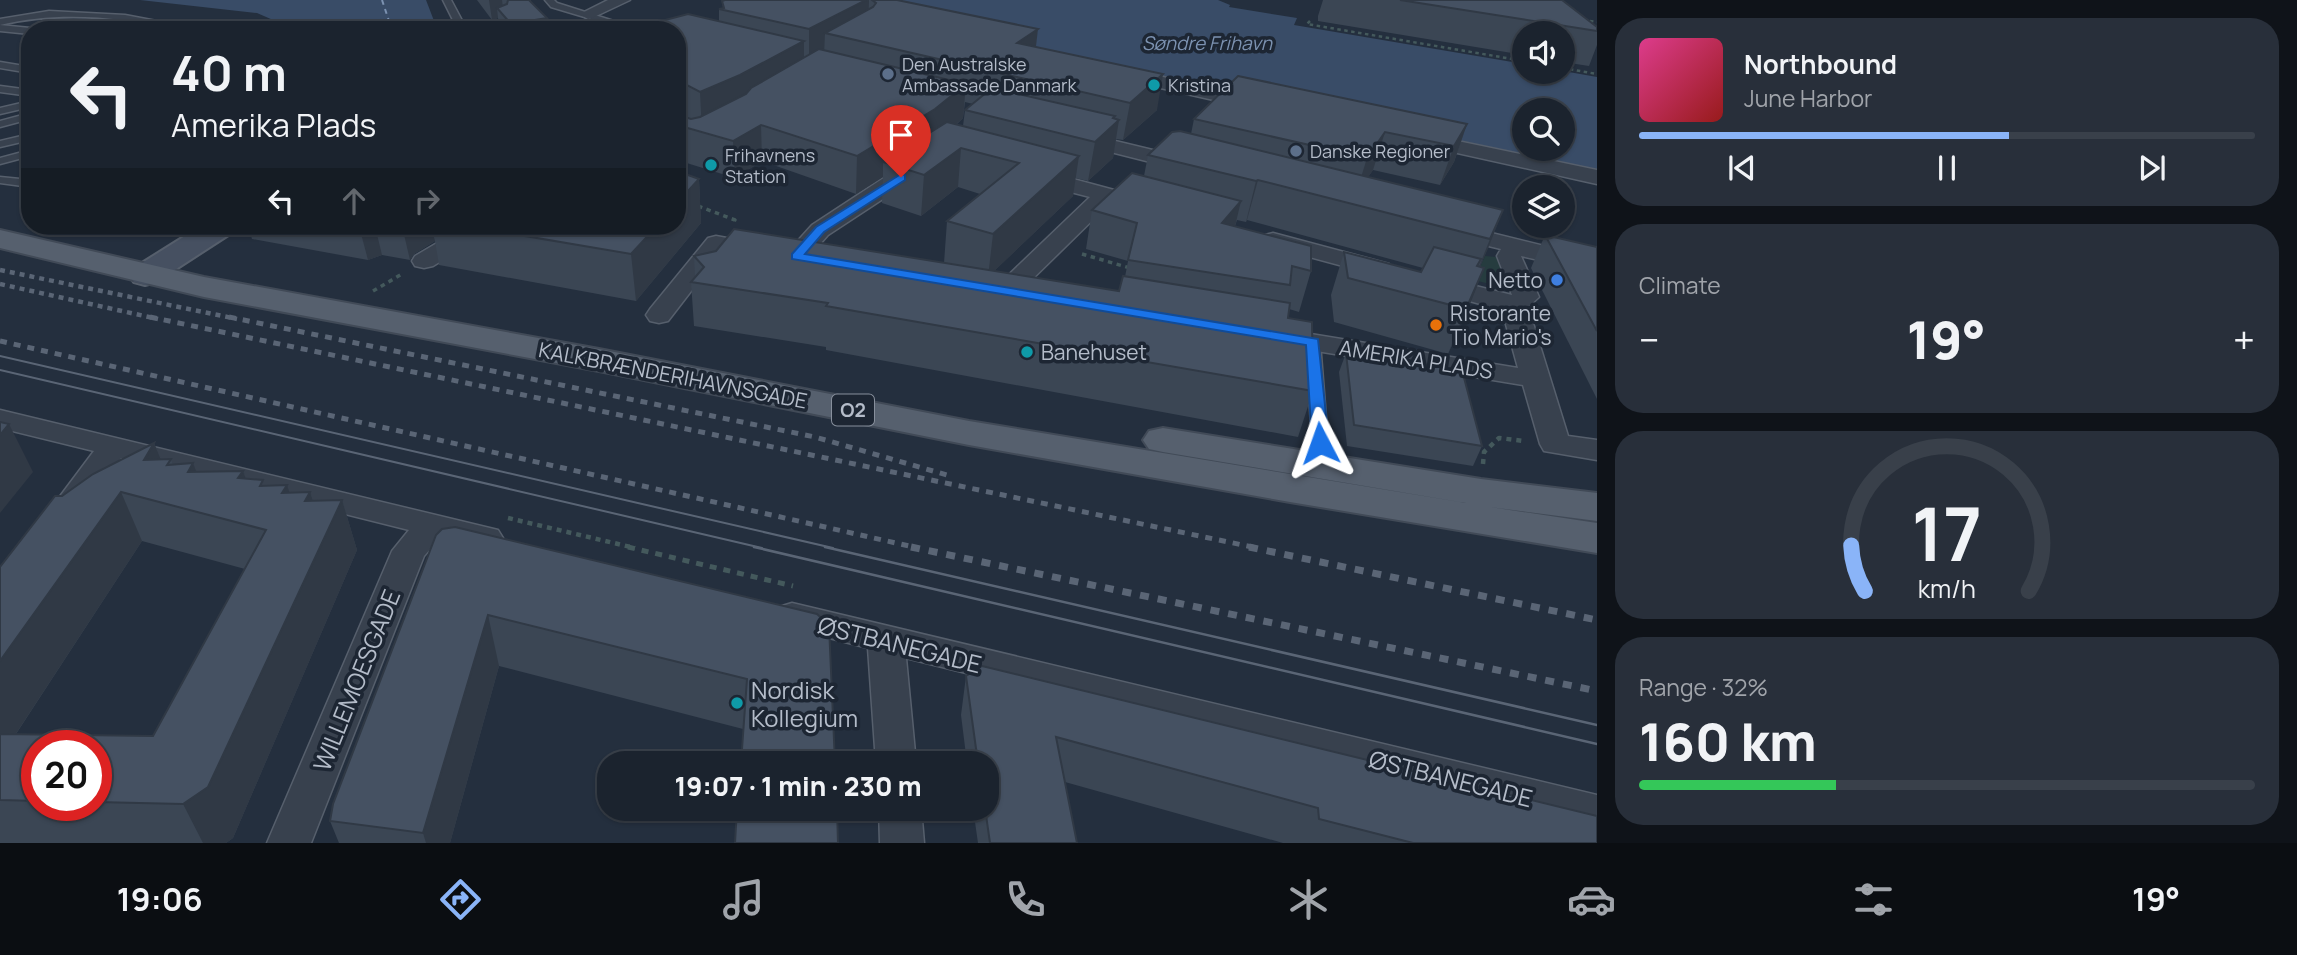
<!DOCTYPE html>
<html lang="en">
<head>
<meta charset="utf-8">
<style>
	:root { --surface:#1b232e; --page:#282f3a; --text:#f1f3f6; --muted:#a0a4aa; --line:#39404a; --accent:#8ab4f8 }
	body { margin:0; font-family:Manrope,sans-serif; background:var(--page); color:var(--text); height:100vh; display:flex; flex-direction:column; font-size:26px; white-space:nowrap }
	* { box-sizing:border-box; margin:0 }
	p { font-size:23px; color:var(--muted) }
	.icon { flex:none; width:38px; height:38px; fill:none; stroke:currentColor; stroke-width:2; stroke-linecap:round; stroke-linejoin:round }
	.map { position:relative; flex:1; overflow:hidden }
	.details { display:flex; flex-direction:column; gap:18px; padding:18px; background:#0f1319; width:700px }
	.details>* { flex:none }
	.hud { position:absolute; left:21px; top:21px; width:665px; height:214px; border-radius:28px; box-shadow:0 2px 5px #0004,0 0 0 2px var(--line); background:#1b232e; color:var(--text); overflow:hidden }
	.tools { position:absolute; left:1512px; top:21px; display:grid; gap:14px }
	.tools a { display:grid; place-items:center; width:63px; height:63px; border-radius:50%; background:var(--surface); box-shadow:0 2px 5px #0004,0 0 0 2px var(--line); font-size:35px }
	.speed { position:absolute; left:21px; top:730px; display:flex; gap:14px; font-size:35px; font-weight:700; text-align:center }
	.speed>* { display:grid; place-content:center; width:91px; height:91px; border-radius:50%; background:var(--surface); box-shadow:0 2px 5px #0004,0 0 0 2px var(--line); line-height:1 }
	.speed .limit { border:10px solid #d22; background:#fff; color:#111 }
	.pin { position:absolute; display:grid; place-items:center; width:60px; height:60px; color:#fff; margin:-72px -30px; border-radius:50% 50% 50% 0; rotate:-45deg; box-shadow:0 0 7px #0007 }
	.pin .icon { rotate:45deg }
	.me { position:absolute; width:77px; margin:-38px; rotate:356deg; stroke-linejoin:round; filter:drop-shadow(0 0 5px #0008) }
	.turn { display:flex; align-items:center; gap:24px; height:147px; padding:0 35px; font-size:32px }
	.turn .icon { width:91px; height:91px; stroke-width:2.5 }
	.turn b { display:block; font-size:49px; line-height:60px }
	.lanes { display:flex; align-items:center; height:66px; padding:0 35px; background:#0003; justify-content:center; gap:35px; direction:ltr }
	.lanes .off { opacity:.35 }
	.big { font-size:52px; font-weight:800; line-height:1.1 }
	.details .card { flex:1; display:flex; flex-direction:column; justify-content:center; gap:10px; min-width:0; padding:0 24px; border-radius:28px; background:var(--page) }
	.details .dial { align-items:center; gap:0 }
	.dial svg { height:182px; overflow:visible; fill:none; stroke:var(--line); stroke-width:7; stroke-linecap:round; text-anchor:middle }
	.dial text { fill:var(--text); stroke:none }
	.song { display:flex; align-items:center; gap:21px }
	.cover { width:84px; height:84px; border-radius:10px; background:linear-gradient(135deg,hsl(330 70% 55%),hsl(0 70% 35%)) }
	.played { height:7px; border-radius:4px; background:linear-gradient(90deg,var(--accent) 60%,var(--line) 60%) }
	.keys { display:flex; justify-content:space-around; direction:ltr }
	.heat { display:flex; justify-content:space-between; align-items:center; font-size:38px; direction:ltr }
	.charge { height:10px; border-radius:5px; background:linear-gradient(90deg,#34c759 32%,var(--line) 0) }
	.trip { position:absolute; left:597px; top:751px; width:402px; height:70px; border-radius:28px; background:var(--surface); box-shadow:0 2px 5px #0004,0 0 0 2px var(--line); font-weight:800; line-height:70px; text-align:center }
	.menu { display:flex; height:112px; justify-content:space-around; align-items:center; background:#0b0e12; color:var(--muted) }
	.menu .icon { width:49px; height:49px }
	.menu .active { color:var(--accent) }
	.menu b { font-size:32px; color:var(--text) }
	main { display:flex; flex:1; min-height:0 }
	.map>svg:first-child { display:block }
</style>
</head>
<body>
<main>
<div class="map">
<svg width="1597" height="843" viewBox="0 0 1597 843">
	<rect width="100%" height="100%" fill="#242f3e"/>
	<path fill="#263c3f" d="M1485,256l11,1 13,32 -35,-9z"/>
	<g fill="#394c67" fill-rule="evenodd">
		<path d="M140,0h286l10,26 -28,4h-112l-39,-17z"/>
		<path d="M807,0h411l12,5 -1,2 68,11 -3,7 230,39v8l39,-1 34,6v93zM1524,110h39v39h-39z"/>
	</g>
	<g fill="none" stroke-linecap="round" stroke-linejoin="round">
		<path stroke="#7c92b1" stroke-width="2" stroke-dasharray="5 4.5" stroke-linecap="butt" d="M382,0l10,30"/>
		<defs>
			<g id="lane">
				<path d="M443,0h8l16,30h-9z"/>
				<path d="M545,0h9l3,3 85,27h-14l-77,-23z"/>
				<path d="M49,11l76,4 79,15c-27,0 -53,-6 -80,-10 -43,-5 -82,-5 -124,5v-6z"/>
				<path d="M505,18l4,3 -1,2 -20,7h-14z"/>
				<path d="M0,25l30,3 4,2h-4v4l-30,-3z"/>
				<path d="M0,62l30,5v6l-30,-5z"/>
				<path d="M0,86l30,4v6l-30,-4z"/>
				<path d="M30,101v6l-30,7v-6z"/>
				<path d="M30,113v6l-30,8v-6z"/>
				<path d="M30,134v6l-30,7v-6z"/>
				<path d="M30,150v6l-30,8v-6z"/>
				<path d="M0,177l30,3v7l-30,-4z"/>
				<path d="M1313,338l7,4 8,101 -8,5 -8,-5 -6,-101z"/>
			</g>
			<g id="street">
				<path d="M608,0h22l-36,17 -6,2 -8,-5z"/>
				<path d="M1122,68l136,30 10,6 -10,6 -142,-32 -3,-4z"/>
				<path d="M1074,131l120,29 3,5 -3,5 -8,1 -119,-30 -3,-4 3,-4z"/>
				<path d="M1419,133l178,37v14l-185,-41 -3,-4 3,-4z"/>
				<path d="M916,161l8,1 3,5 -3,5 -96,63 -23,26 -9,2 -9,-2 -3,-5 28,-31 96,-63z"/>
				<path d="M1036,169l119,32 3,5 -3,5 -8,2 -37,-10 -95,93 -9,3 -9,-3 -4,-5 4,-5 93,-89 -62,-16 -3,-5 3,-5z"/>
				<path d="M1451,223l146,36v14l-76,-17 18,41 -11,10 40,129 29,4v20l-53,-9 -4,-7 -17,-59 -249,-41 -10,-2 -3,-6 3,-6 10,-2 244,40 -16,-58 -76,-21 -4,-5 4,-5 9,-3 77,19 -15,-39 4,-7 -58,-14 -4,-5 4,-5z"/>
				<path d="M466,226h28l-4,5 -57,35 -9,2 -9,-2 -3,-5 3,-5z"/>
				<path d="M1273,233l116,31 3,5 -3,5 -9,2 -115,-31 -4,-5 4,-5z"/>
				<path d="M716,236l55,10 3,5 -3,5 -9,2 -40,-7 -54,70 -9,2 -9,-2 -4,-6 4,-6 58,-71z"/>
				<path d="M0,410l498,120 5,8 -5,8 -12,3 -46,-11 -16,18 -113,287h-44l125,-292 17,-21 -288,-72 -41,57 -12,3 -12,-3 -4,-8 42,-56 -94,-23z"/>
				<path d="M792,603l805,192v36l-691,-173 10,105h-40l-8,-115 -89,-23 -5,-9 5,-9z"/>
				<path d="M879,808h42l3,35h-44z"/>
			</g>
			<path id="secondary" d="M201,226h36l-4,6 -77,50 -11,3 -11,-3 -5,-7 5,-7z"/>
			<path id="primary" d="M0,230l204,47 395,72 370,72 497,82 -303,-51 -14,-3 -6,-9 6,-9 14,-3 318,51 116,14v28l-107,-14 107,16v30l-307,-51 -321,-57 -370,-74 -395,-74 -204,-49z"/>
		</defs>
		<use href="#lane" stroke="#565f6c" stroke-width="3"/>
		<use href="#street" stroke="#565f6c" stroke-width="3"/>
		<use href="#secondary" stroke="#565f6c" stroke-width="4"/>
		<use href="#primary" stroke="#414a57" stroke-width="4"/>
		<g stroke="#44595c" stroke-width="2.5" stroke-dasharray="3.5 3.5" stroke-linecap="butt">
			<path d="M1583,20l14,2"/>
			<path d="M1310,21l-3,3 217,37"/>
			<path d="M1563,68l34,6"/>
		</g>
		<g stroke="#44595c" stroke-width="3.5" stroke-dasharray="4.5 4.5" stroke-linecap="butt">
			<path d="M698,206l37,14 -3,3"/>
			<path d="M1082,254l48,14"/>
			<path d="M373,291l29,-17"/>
		</g>
		<g stroke="#44595c" stroke-width="4.5" stroke-dasharray="5 5" stroke-linecap="butt">
			<path d="M1483,464l1,-12 15,-14 25,3"/>
			<path d="M508,518l127,30"/>
		</g>
		<path stroke="#44595c" stroke-width="5" stroke-dasharray="7 7" stroke-linecap="butt" d="M628,547l165,39"/>
		<use href="#lane" fill="#38414e" fill-rule="evenodd"/>
		<use href="#street" fill="#38414e" fill-rule="evenodd"/>
		<use href="#secondary" fill="#465061" fill-rule="evenodd"/>
		<use href="#primary" fill="#56606e" fill-rule="evenodd"/>
		<g stroke="#5a6575" stroke-width="2">
			<path d="M0,356l833,192"/>
			<path d="M0,370l762,178"/>
		</g>
		<g stroke="#5a6575" stroke-width="2.5">
			<path d="M754,547l843,197"/>
			<path d="M825,547l772,178"/>
		</g>
		<g stroke="#5a6575" stroke-width="4.5" stroke-dasharray="5 5" stroke-linecap="butt">
			<path d="M0,270l237,49"/>
			<path d="M0,284l158,35"/>
		</g>
		<g stroke="#5a6575" stroke-width="5" stroke-dasharray="7 7" stroke-linecap="butt">
			<path d="M150,317l1107,231"/>
			<path d="M229,317l586,120 132,38"/>
			<path d="M0,341l918,207"/>
		</g>
		<g stroke="#5a6575" stroke-width="7" stroke-dasharray="9 9" stroke-linecap="butt">
			<path d="M911,547l686,144"/>
			<path d="M1249,547l348,73"/>
		</g>
	</g>
	<g fill="#3b4654" fill-rule="evenodd">
		<path d="M477,0h54v2l16,16 1,12h-47l-3,-12 -6,2z"/>
		<path d="M725,0h172l139,47 121,63 -34,30 -7,-1 -3,19 -25,23 -13,-3 -2,18 -79,75 125,20 6,-14 3,-16 -42,-12 6,-39 52,-34 4,-21 43,-21 3,-15 273,5 -13,38 -14,23 -67,-15 -5,7 135,33 -23,57 -13,45 -19,42 -114,-32 -3,-27 13,-43 77,20 2,-4 -176,-48 -1,2 -9,-2 -2,6 76,45 -12,41 -10,-3 -1,9 25,73 -15,46 -472,-87v-3l-132,-21 -3,-44 4,-5 -1,-21 250,7 3,-42 33,-27 -22,-7 -37,29 -39,-13 1,-26 -27,17 -94,-33 -27,17 -58,-18v-130l42,-9v-12l4,-1 -1,-7zM965,102l8,2 -8,6 -2,16 -7,-1 7,-7z"/>
		<path d="M1323,0h239l35,27v18l-8,21 -26,-4v-29h-39v22l-206,-34v-5z"/>
		<path d="M699,179l2,44 -65,78 -197,-36 -4,-24 -21,13 -4,6 -28,-5 -14,5 -116,-21 -4,-13h429z"/>
		<path d="M1545,235l52,12v152l-66,-131z"/>
		<path d="M1346,353l136,93 -9,20 -126,-20 -8,-74z"/>
		<path d="M154,443l7,16h10l2,6 20,-2 3,9 47,-1 3,8 19,7 24,6h21l3,8h29l15,50 -124,288 -7,5h-226v-276zM142,541l103,28 -92,167 -137,-2zM37,746h59v59h-59z"/>
		<path d="M436,535l381,79 -74,115 -244,-63 -49,177h-111l-9,-22z"/>
		<path d="M966,676l631,167h-314l-218,-61 12,61h-99l-5,-35h14v-45h-20l-6,-48z"/>
	</g>
	<g fill="#303945">
		<path d="M489,0h13l2,16 -7,-8 1,10 -6,2z"/>
		<path d="M866,0h3l-1,31 -43,2 -1,22 -15,9v-35z"/>
		<path d="M547,18l1,12h-36l-1,-6z"/>
		<path d="M1038,29l-4,34 -21,14 4,-34z"/>
		<path d="M804,41v37l-102,54 -2,-40z"/>
		<path d="M1163,74l-6,36 -34,30 7,-37z"/>
		<path d="M966,84l-3,34 -31,27 -49,17v15l-27,17 1,-38z"/>
		<path d="M1115,116l-2,9 6,-5 -6,38 -25,23 7,-39z"/>
		<path d="M1467,124l-13,38 -14,23 14,-39z"/>
		<path d="M761,125l1,36 -27,17 -2,-37z"/>
		<path d="M1385,132l-12,38 -18,27 12,-39z"/>
		<path d="M961,148l-3,39 -37,29 3,-41z"/>
		<path d="M1079,156l-6,40 -85,81 5,-43z"/>
		<path d="M699,179l2,44 -65,78 -5,-47 26,-28h20v-23z"/>
		<path d="M1258,180l-11,40 -1,2 10,-41z"/>
		<path d="M1241,201l-9,38 -10,-16z"/>
		<path d="M1503,210l-16,41 -14,31 17,-43z"/>
		<path d="M359,226h16l7,29 -14,5z"/>
		<path d="M402,226h29l4,15 -21,13 -4,6z"/>
		<path d="M1484,268l-17,44 -19,42 18,-45z"/>
		<path d="M9,424l24,48 -33,41v-78z"/>
		<path d="M154,443l20,48 -30,-31z"/>
		<path d="M193,463l19,49 -24,-40z"/>
		<path d="M243,471l18,49 -23,-42z"/>
		<path d="M287,485l16,49 -21,-41z"/>
		<path d="M121,492l21,49 -142,217v-97z"/>
		<path d="M310,492l15,45 17,-37 15,50 -124,288 -7,5h-23l-20,-39 122,-303z"/>
		<path d="M488,615l11,51 -49,177h-24l-3,-10z"/>
	</g>
	<g fill="#455162" stroke="#303945" stroke-width="2">
		<path d="M508,0h21l18,18 -36,6 -14,-16 10,-4z"/>
		<path d="M725,0h141l-57,29 -90,-20 5,-1 -2,-7z"/>
		<path d="M872,0h25l141,29 -21,14 146,31 -33,29 -305,-70 48,-26 3,-4z"/>
		<path d="M1400,0h162l35,27v4z"/>
		<path d="M688,14l116,27 -64,34 -40,17 -23,-12v-50h-50z"/>
		<path d="M819,49l147,35 -31,25 -78,47 -96,-31 -28,16 -56,-16v-6l5,-3 9,3 9,-2 46,-23 5,-6z"/>
		<path d="M1238,76l229,48 -13,22 -69,-14 -18,26 -173,-39z"/>
		<path d="M992,88l123,28 -2,2 6,2 -24,22 -130,-32z"/>
		<path d="M947,122l132,34 -86,78 -46,-13 72,-58 -58,-15 -37,27 -41,-13z"/>
		<path d="M1180,131l323,79 -13,29 -232,-59 -2,1 -108,-26 24,-23z"/>
		<path d="M677,171l22,8 -22,24z"/>
		<path d="M1132,173l109,28 -19,22 89,23v25l-19,-5 -2,19 -162,-25 9,-37 -45,-13z"/>
		<path d="M466,226h191l-26,28z"/>
		<path d="M734,229l385,62 4,-15 167,27 -2,15 24,4 1,69 -487,-85 2,-3 -137,-21 13,-15 -10,-11 22,-5z"/>
		<path d="M1545,235l52,12v84z"/>
		<path d="M1434,247l47,12 -4,7 7,2 -18,41 -118,-31 -4,-26 77,20z"/>
		<path d="M1346,353l116,17 20,76 -128,-21z"/>
		<path d="M0,422l9,2 -9,11z"/>
		<path d="M154,443l-10,17 27,-1 -4,6 26,-2 -5,9 55,-1 -5,7 25,2 -3,6 27,-1 -5,8 28,-1 -5,9 37,-1 -134,287 -25,17 -87,-2v-56h-59v55l-37,-1v-66l153,2 113,-206 -145,-38 -121,169v-94l55,-71h7l31,-22z"/>
		<path d="M455,527l362,87 12,11 6,138h-94l6,-84 -259,-64 -65,218 -93,-12 3,-17 103,-269 6,-6z"/>
		<path d="M982,666l615,150v27h-184l-94,-24 -1,-11 -262,-71 21,106h-87l-5,-35h2v-45h-9l-12,-87z"/>
		<path d="M737,808h100l1,35h-103z"/>
	</g>
	<path fill="#1a73e8" stroke="#114b97" stroke-width="2" d="M901,174l4,1v5l-81,52 -19,22 513,85 11,104 -9,5 -8,-5 -6,-98 -514,-86v-5l24,-27z"/>
	<g fill="#5c6f8a" stroke="#1d2633" stroke-width="2.5">
		<circle cx="888" cy="74" r="7"/>
		<circle cx="1296" cy="151" r="7"/>
	</g>
	<g fill="#0f9aa8" stroke="#1d2633" stroke-width="2.5">
		<circle cx="1154" cy="85" r="7"/>
		<circle cx="711" cy="165" r="7"/>
		<circle cx="1027" cy="352" r="7"/>
		<circle cx="737" cy="703" r="7"/>
	</g>
	<circle fill="#3f7fe0" stroke="#1d2633" stroke-width="2.5" cx="1557" cy="280" r="7"/>
	<circle fill="#e8710a" stroke="#1d2633" stroke-width="2.5" cx="1436" cy="325" r="7"/>
	<g text-anchor="middle" dominant-baseline="central" stroke-width="7" stroke-linejoin="round" paint-order="stroke">
		<g font-size="18" fill="#b4bcc9" stroke="#1d2633" text-anchor="start">
			<text x="902" y="64">Den Australske<tspan x="902" dy="21">Ambassade Danmark</tspan></text>
			<text x="1168" y="85">Kristina</text>
			<text x="1310" y="151">Danske Regioner</text>
			<text x="725" y="155">Frihavnens<tspan x="725" dy="21">Station</tspan></text>
		</g>
		<g font-size="19" font-style="italic" fill="#7c92b1" stroke="#1d2633">
			<text x="1207" y="43">Søndre Frihavn</text>
		</g>
		<rect fill="#1d2633" stroke="#878f9c" stroke-width="2" x="832" y="394.5" width="42" height="31" rx="5"/>
		<g font-size="19" font-weight="bold" fill="#b4bcc9">
			<text x="853" y="410">O2</text>
		</g>
		<g font-size="21" fill="#b4bcc9" stroke="#1d2633" text-anchor="start">
			<text x="1543" y="280" text-anchor="end">Netto</text>
			<text x="1450" y="313">Ristorante<tspan x="1450" dy="24">Tio Mario's</tspan></text>
			<text x="1041" y="352">Banehuset</text>
		</g>
		<g font-size="21" fill="#b4bcc9" stroke="#1d2633">
			<text transform="translate(1416 359) rotate(9)">AMERIKA PLADS</text>
			<text transform="translate(673 375) rotate(11)">KALKBRÆNDERIHAVNSGADE</text>
		</g>
		<g font-size="24" fill="#b4bcc9" stroke="#1d2633">
			<text transform="translate(900 644) rotate(14)">ØSTBANEGADE</text>
			<text transform="translate(356 680) rotate(-68)">WILLEMOESGADE</text>
			<text transform="translate(1451 778) rotate(14)">ØSTBANEGADE</text>
		</g>
		<g font-size="24" fill="#b4bcc9" stroke="#1d2633" text-anchor="start">
			<text x="751" y="689">Nordisk<tspan x="751" dy="28">Kollegium</tspan></text>
		</g>
	</g>
</svg>
<div class="tools">
<a><svg class="icon" aria-label="sound" viewBox="0 0 24 24"><path d="M4 9h4l5-4v14l-5-4H4zM17 9q2 3 0 6"/></svg></a>
<a><svg class="icon" aria-label="search" viewBox="0 0 24 24"><circle cx="10" cy="10" r="6"/><path d="M15 15l6 6"/></svg></a>
<a><svg class="icon" aria-label="layers" viewBox="0 0 24 24"><path d="M12 4l9 5-9 5-9-5zM3 14l9 5 9-5"/></svg></a>
</div>
<div class="speed"><div class="limit">20</div></div>
<div class="pin" style="left:901px;top:177px;background:#d93025"><svg class="icon" aria-label="arrive" viewBox="0 0 24 24"><path d="M6 21V4h12l-3 4 3 4H6"/></svg></div>
<svg class="me" style="left:1320px;top:443px" viewBox="-20 -20 40 40"><path d="M0-17L14 15 0 8-14 15z" fill="#1a73e8" stroke="#fff" stroke-width="4"/></svg>
<div class="trip">19:07 · 1 min · 230 m</div>
<div class="hud">
<div class="turn"><svg class="icon" aria-label="left" viewBox="0 0 24 24"><path d="M17 20v-9H6M10 6l-5 5 5 5"/></svg><div><b>40 m</b>Amerika Plads</div></div>
<div class="lanes"><svg class="icon" aria-label="left" viewBox="0 0 24 24"><path d="M17 20v-9H6M10 6l-5 5 5 5"/></svg><svg class="icon off" aria-label="ahead" viewBox="0 0 24 24"><path d="M12 20V5M6 11l6-6 6 6"/></svg><svg class="icon off" aria-label="right" viewBox="0 0 24 24"><path d="M7 20v-9h11M14 6l5 5-5 5"/></svg></div>
</div>
</div>
<section class="details">
<div class="card">
<div class="song"><i class="cover"></i><div><b>Northbound</b><p>June Harbor</p></div></div>
<div class="played"></div>
<div class="keys"><svg class="icon" aria-label="previous" viewBox="0 0 24 24"><path d="M18 5L8 12l10 7zM5 5v14"/></svg><svg class="icon" aria-label="pause" viewBox="0 0 24 24"><path d="M8 5v14M16 5v14"/></svg><svg class="icon" aria-label="next" viewBox="0 0 24 24"><path d="M6 5l10 7-10 7zM19 5v14"/></svg></div>
</div>
<div class="card"><p>Climate</p>
<div class="heat"><a>−</a><b class="big">19°</b><a>+</a></div>
</div>
<div class="card dial"><svg viewBox="0 0 100 80">
<path d="M14 69A42 42 0 1 1 86 69"/>
<path d="M14 69A42 42 0 0 1 8 49" stroke="#8ab4f8"/>
<text x="50" y="56" font-size="32" font-weight="700">17</text>
<text x="50" y="72" font-size="11">km/h</text>
</svg></div>
<div class="card"><p>Range · 32%</p><b class="big">160 km</b><div class="charge"></div></div>
</section>
</main>
<nav class="menu">
<b>19:06</b>
<svg class="icon active" aria-label="directions" viewBox="0 0 24 24"><path d="M12 3l9 9-9 9-9-9zM9 14v-3h6M13 9l2 2-2 2"/></svg>
<svg class="icon" aria-label="music" viewBox="0 0 24 24"><path d="M9 18V5l10-2v13"/><circle cx="6" cy="18" r="3"/><circle cx="16" cy="16" r="3"/></svg>
<svg class="icon" aria-label="phone" viewBox="0 0 24 24"><path d="M5 4h4l2 5-3 2q2 4 5 5l2-3 5 2v4C11 20 4 13 5 4z"/></svg>
<svg class="icon" aria-label="climate" viewBox="0 0 24 24"><path d="M12 3v18M4 7l16 10M4 17L20 7"/></svg>
<svg class="icon" aria-label="car" viewBox="0 0 24 24"><path d="M5 17H2v-5l4-1 3-4h7l3 4 3 1v5h-3M9 17h6M6 11h13"/><circle cx="7" cy="17" r="2"/><circle cx="17" cy="17" r="2"/></svg>
<svg class="icon" aria-label="filters" viewBox="0 0 24 24"><path d="M4 7h16M4 17h16"/><circle cx="9" cy="7" r="2"/><circle cx="15" cy="17" r="2"/></svg>
<b>19°</b>
</nav>
</body>
</html>
